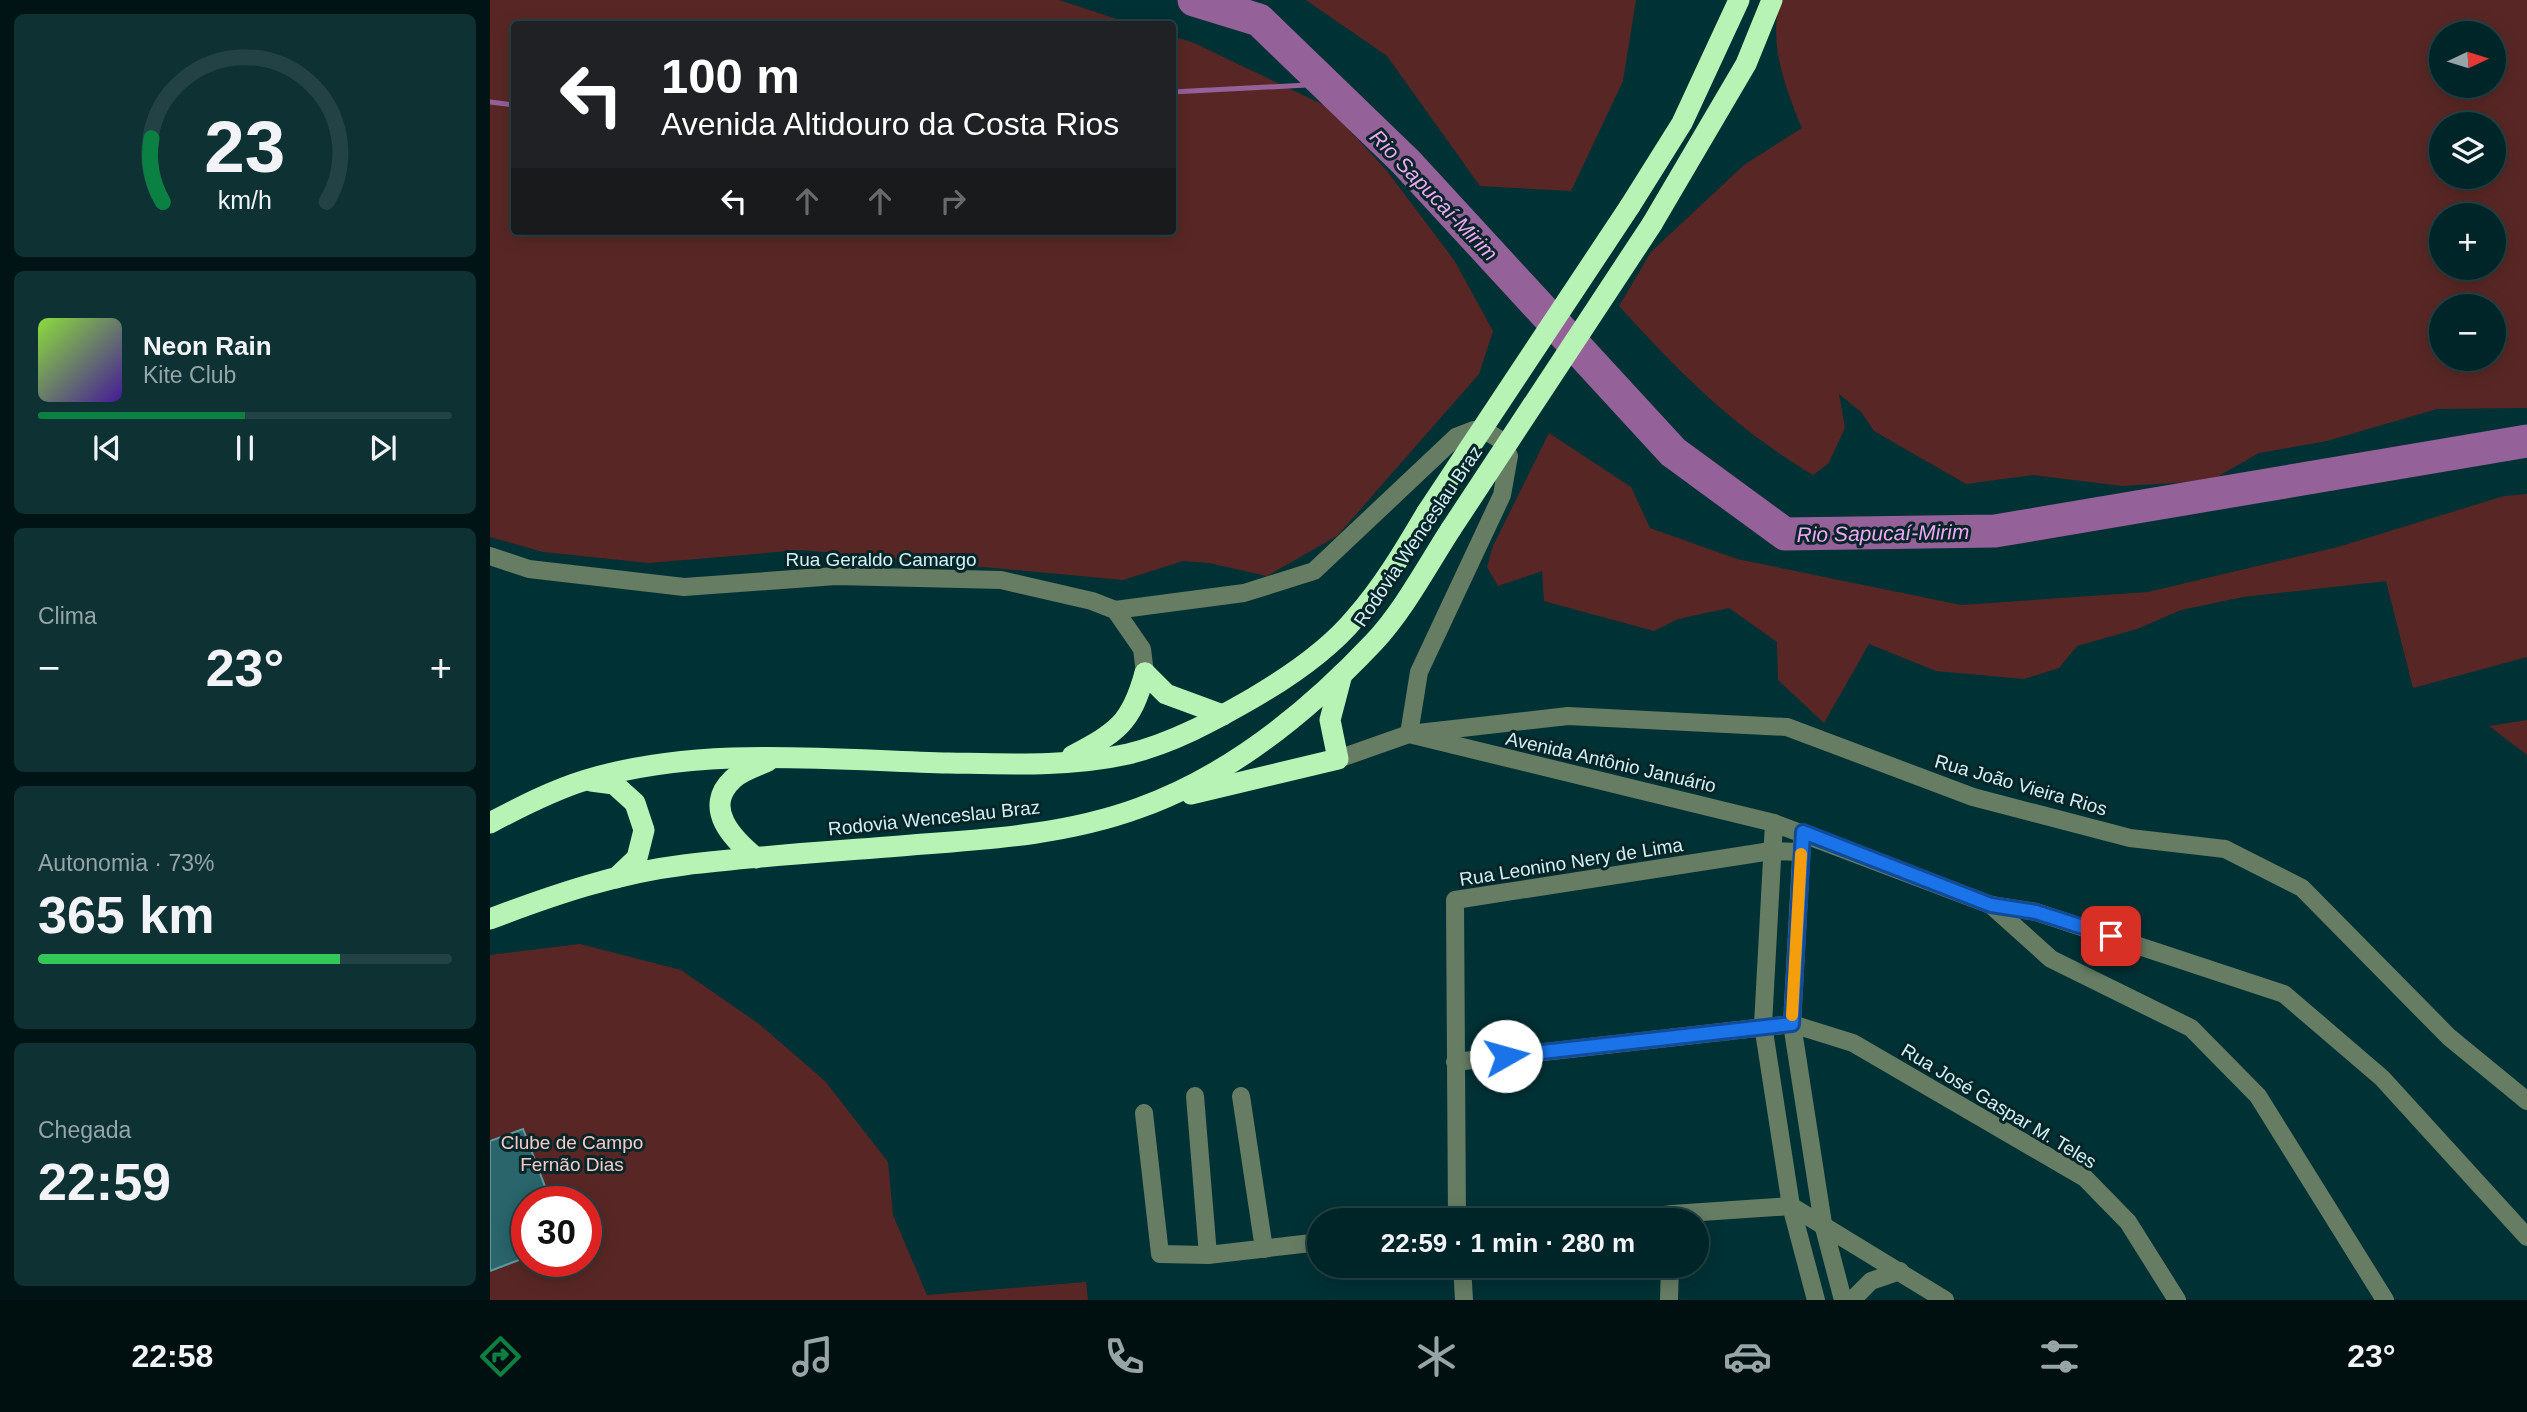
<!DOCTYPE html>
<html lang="pt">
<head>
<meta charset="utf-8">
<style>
	:root { --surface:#002528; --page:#0e3134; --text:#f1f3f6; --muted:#95a5a8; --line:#224245; --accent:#0b8043 }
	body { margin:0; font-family:Helvetica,sans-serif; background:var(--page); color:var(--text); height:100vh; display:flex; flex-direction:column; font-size:26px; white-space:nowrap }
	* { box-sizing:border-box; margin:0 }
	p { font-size:23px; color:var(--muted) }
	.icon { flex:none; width:38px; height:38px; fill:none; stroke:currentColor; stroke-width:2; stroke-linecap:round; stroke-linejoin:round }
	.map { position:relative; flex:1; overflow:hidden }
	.drawer { display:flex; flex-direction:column; gap:14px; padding:14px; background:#001416; width:490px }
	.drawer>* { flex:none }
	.top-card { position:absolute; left:21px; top:21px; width:665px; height:214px; border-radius:7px; box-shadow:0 4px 18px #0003,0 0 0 2px var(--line); background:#202124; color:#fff; overflow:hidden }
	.needle { width:46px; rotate:86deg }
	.tools { position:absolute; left:1939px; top:21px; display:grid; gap:14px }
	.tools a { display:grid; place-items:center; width:77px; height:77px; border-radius:50%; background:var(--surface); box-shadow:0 4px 18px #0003,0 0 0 2px var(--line); font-size:35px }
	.speed { position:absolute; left:21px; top:1186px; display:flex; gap:14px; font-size:35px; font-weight:700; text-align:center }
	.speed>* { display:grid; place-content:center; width:91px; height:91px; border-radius:50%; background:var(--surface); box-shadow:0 4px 18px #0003,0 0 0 2px var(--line); line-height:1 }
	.speed .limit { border:10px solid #d22; background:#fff; color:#111 }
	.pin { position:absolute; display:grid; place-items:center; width:60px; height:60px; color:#fff; margin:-30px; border-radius:14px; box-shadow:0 4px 10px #0006 }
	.me { position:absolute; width:77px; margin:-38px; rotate:83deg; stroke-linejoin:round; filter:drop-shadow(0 0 5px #0008) }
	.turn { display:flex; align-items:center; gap:24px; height:147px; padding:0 35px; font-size:32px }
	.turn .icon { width:91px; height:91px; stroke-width:2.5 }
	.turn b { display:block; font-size:49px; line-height:60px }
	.lanes { display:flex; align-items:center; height:66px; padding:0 35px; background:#0003; justify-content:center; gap:35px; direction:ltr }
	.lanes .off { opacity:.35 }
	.big { font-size:52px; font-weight:700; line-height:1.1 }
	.drawer .tile { flex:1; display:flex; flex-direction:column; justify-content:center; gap:10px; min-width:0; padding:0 24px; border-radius:10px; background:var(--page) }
	.drawer .dial { align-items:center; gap:0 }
	.dial svg { height:182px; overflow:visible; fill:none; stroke:var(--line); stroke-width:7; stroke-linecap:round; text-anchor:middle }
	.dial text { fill:var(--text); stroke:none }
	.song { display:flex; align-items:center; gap:21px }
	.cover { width:84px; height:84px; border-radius:10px; background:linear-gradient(135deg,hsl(90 70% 55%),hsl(260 70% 35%)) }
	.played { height:7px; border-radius:4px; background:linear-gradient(90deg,var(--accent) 50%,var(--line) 50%) }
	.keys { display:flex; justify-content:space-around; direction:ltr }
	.heat { display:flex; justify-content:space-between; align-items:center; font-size:38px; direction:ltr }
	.charge { height:10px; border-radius:5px; background:linear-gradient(90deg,#34c759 73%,var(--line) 0) }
	.trip { position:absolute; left:817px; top:1208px; width:402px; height:70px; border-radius:35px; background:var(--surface); box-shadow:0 4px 18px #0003,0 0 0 2px var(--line); font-weight:700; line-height:70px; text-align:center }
	.tab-bar { display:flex; height:112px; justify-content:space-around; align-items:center; background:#000f10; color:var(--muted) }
	.tab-bar .icon { width:49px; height:49px }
	.tab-bar .active { color:var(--accent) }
	.tab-bar b { font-size:32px; color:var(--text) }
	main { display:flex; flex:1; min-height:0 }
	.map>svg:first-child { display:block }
</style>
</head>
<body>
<main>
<section class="drawer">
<div class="tile dial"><svg viewBox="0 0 100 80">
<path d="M14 69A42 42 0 1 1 86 69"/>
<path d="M14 69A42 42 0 0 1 9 41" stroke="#0b8043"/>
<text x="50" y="56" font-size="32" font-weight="700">23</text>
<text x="50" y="72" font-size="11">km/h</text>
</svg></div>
<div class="tile">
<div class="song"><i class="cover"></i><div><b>Neon Rain</b><p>Kite Club</p></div></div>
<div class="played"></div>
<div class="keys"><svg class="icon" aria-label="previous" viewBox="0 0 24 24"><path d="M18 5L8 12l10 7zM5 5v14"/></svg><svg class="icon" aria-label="pause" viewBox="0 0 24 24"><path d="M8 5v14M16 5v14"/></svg><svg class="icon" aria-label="next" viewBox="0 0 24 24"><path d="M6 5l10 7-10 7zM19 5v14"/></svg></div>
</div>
<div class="tile"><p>Clima</p>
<div class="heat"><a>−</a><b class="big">23°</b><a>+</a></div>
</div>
<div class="tile"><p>Autonomia · 73%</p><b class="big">365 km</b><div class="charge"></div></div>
<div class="tile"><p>Chegada</p><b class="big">22:59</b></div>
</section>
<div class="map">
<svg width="2037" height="1300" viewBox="0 0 2037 1300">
	<rect width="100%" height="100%" fill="#003135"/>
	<g fill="#582725" fill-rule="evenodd">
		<path d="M0,0h569l73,24h-618v207h658l1,-195 21,7 134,64 59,64 67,89 39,71 -14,43 -142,162 -70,40 -58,-13 -26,-2 -60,19 -322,-30 -152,13 -106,-11 -53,-15z"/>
		<path d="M816,0h330l-13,81 -52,110 -91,-5 -93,-130z"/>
		<path d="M1291,0h746v408l-90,1 -110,32 -68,12 -49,28 -88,5 -89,-11 -67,9 -92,-53 -13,-19 -22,-18 6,34 -17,36 -15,11c-80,-48 -132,-101 -194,-169l32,-54 93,-87 58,-37c-16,-39 -35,-86 -21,-128zM1951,33h53v53h-53zM1951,124h53v53h-53zM1951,215h53v53h-53zM1951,306h53v53h-53z"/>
		<path d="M1059,433l82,54 19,41 87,31 224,46 187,-13 190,-45 166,-51 23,-2v163l-114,31 -27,-107 -143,16 -62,13 -44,19 -60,17 -18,22 -35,11 -88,-8 -67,-27 -45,79 -46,-43 -1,-38 -48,-34 -51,11 -24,12 -110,-30 -2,-30 -44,15 -11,-19 6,-21z"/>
		<path d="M2037,720v35l-38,-29z"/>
		<path d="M90,944l101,26 78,54 66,57 63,81 5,53 34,80 159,-13 2,18h-598v-345zM37,1202h59v60h-59z"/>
	</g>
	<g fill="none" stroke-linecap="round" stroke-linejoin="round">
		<g stroke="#946199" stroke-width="5">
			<path d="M682,92l154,-8"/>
			<path d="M0,102l24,3"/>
		</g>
		<path stroke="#946199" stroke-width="33" d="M704,0l65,20 147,142 267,290 112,82 210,-3 532,-90"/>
	</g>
	<path fill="#29656b" stroke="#609aa0" stroke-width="2" d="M33,1129l28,73h-24v55l-37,14v-130z"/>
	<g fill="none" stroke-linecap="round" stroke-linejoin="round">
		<g stroke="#667d64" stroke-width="18">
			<path d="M0,556l39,13 155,18 152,-11 165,4 91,21 23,9 27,39 3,24"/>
			<path d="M625,610l129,-17 70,-22 142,-134 18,-7 17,4 11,7 7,15 -7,39 -83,177 -10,62 365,89 217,82 60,54 140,69 67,68 127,204"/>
			<path d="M848,759l71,-25 159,-18 219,11 186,70 157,41 95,11 77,39 147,149 78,64"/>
			<path d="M1284,823l-11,202 28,181 25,94"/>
			<path d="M1312,840l-10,184 31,200 20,76"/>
			<path d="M1501,905l45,7 248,82 98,84 145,159"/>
			<path d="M965,1062l337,-38 61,19 232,135 43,44 49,78"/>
			<path d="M705,1096l13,159"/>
			<path d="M751,1096l23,153"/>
			<path d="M654,1113l16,141 48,1 112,-13"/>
			<path d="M967,1220l-2,-320 316,-49 30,1"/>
			<path d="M1140,1220l42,-6 119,-8 154,94"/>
			<path d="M972,1265l2,35"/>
			<path d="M1179,1300l1,-35"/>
			<path d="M1362,1300l19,-19 29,-10"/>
		</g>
		<g stroke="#b7f3b4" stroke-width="21">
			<path d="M1140,206l52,-83 57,-123"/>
			<path d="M1162,224l94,-160 26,-64"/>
			<path d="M655,673l21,21 57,21"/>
			<path d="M582,756c45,-24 59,-32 73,-83"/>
			<path d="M101,781l23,3 21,19 9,27 -7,28 -21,20"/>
			<path d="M701,794l147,-35 -8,-39 12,-46"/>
			<path d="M0,823c30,-16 63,-33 96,-43 116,-35 244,-20 363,-17 58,1 121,4 179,-9 45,-11 85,-33 125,-56 36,-21 76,-48 103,-81 28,-32 49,-68 71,-105"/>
			<path d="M266,858c-23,-19 -54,-50 -23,-79 8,-8 24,-13 35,-18"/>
			<path d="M0,919c63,-24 127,-46 194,-54 80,-10 160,-14 240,-21 72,-5 147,-11 215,-36 90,-32 170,-97 235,-166 30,-32 53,-76 77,-113"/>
		</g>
		<g stroke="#b7f3b4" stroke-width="21">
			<path d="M937,512l203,-306"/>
			<path d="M961,529l201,-305"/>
		</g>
	</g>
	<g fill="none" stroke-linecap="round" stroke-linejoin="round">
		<defs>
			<path id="route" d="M1016,1056l286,-32 11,-192 188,73 45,7 75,24"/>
		</defs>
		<use href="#route" stroke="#114b97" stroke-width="18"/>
		<use href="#route" stroke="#1a73e8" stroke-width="12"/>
		<path stroke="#f59e0b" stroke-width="12" d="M1302,1015l9,-161"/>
	</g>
	<g text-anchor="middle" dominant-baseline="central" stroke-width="6" stroke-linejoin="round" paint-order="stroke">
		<g font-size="19" fill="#d3eff2" stroke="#062528">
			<text transform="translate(928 536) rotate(-56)">Rodovia Wenceslau Braz</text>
			<text x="391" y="559">Rua Geraldo Camargo</text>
			<text transform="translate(1121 762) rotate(13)">Avenida Antônio Januário</text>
			<text transform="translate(1531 785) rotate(16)">Rua João Vieira Rios</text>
			<text transform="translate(444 818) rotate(-6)">Rodovia Wenceslau Braz</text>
			<text transform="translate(1081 862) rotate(-9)">Rua Leonino Nery de Lima</text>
			<text transform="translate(1509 1106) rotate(31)">Rua José Gaspar M. Teles</text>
		</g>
		<g font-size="19" fill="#f8c9c6" stroke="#062528">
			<text x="82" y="1142">Clube de Campo<tspan x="82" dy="22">Fernão Dias</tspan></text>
		</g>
		<g font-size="21" font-style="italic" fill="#f1a8f8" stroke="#062528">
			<text transform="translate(944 195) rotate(46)">Rio Sapucaí-Mirim</text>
			<text transform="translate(1393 533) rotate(-1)">Rio Sapucaí-Mirim</text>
		</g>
	</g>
</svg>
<div class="tools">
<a><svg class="needle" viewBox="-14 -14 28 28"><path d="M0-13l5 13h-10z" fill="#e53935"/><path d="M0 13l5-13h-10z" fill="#95a5a8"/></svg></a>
<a><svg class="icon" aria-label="layers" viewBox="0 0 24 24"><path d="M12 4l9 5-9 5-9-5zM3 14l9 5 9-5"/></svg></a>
<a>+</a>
<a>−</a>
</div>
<div class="speed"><div class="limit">30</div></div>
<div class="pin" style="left:1621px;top:936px;background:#d93025"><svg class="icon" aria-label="arrive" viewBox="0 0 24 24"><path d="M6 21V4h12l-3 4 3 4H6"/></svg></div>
<svg class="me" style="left:1016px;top:1056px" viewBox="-20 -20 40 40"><circle r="19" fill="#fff"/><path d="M0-13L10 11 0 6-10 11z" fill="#1a73e8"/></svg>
<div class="trip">22:59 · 1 min · 280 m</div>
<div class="top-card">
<div class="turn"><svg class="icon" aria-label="left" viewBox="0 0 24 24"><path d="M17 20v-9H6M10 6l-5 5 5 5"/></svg><div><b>100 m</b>Avenida Altidouro da Costa Rios</div></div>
<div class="lanes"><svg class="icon" aria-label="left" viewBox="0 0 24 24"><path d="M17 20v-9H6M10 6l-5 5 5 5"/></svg><svg class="icon off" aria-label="ahead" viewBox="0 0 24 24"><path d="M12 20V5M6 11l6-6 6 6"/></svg><svg class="icon off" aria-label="ahead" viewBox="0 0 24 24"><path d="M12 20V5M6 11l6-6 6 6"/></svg><svg class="icon off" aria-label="right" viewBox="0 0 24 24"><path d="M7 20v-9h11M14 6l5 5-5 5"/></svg></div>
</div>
</div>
</main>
<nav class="tab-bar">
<b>22:58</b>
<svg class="icon active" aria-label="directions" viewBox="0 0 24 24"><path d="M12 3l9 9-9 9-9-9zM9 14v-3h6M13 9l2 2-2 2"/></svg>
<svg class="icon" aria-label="music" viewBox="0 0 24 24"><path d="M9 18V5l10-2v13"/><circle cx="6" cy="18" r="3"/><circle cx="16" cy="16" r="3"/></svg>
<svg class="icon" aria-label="phone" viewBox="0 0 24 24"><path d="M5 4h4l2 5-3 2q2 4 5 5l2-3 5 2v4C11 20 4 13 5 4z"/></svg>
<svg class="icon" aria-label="climate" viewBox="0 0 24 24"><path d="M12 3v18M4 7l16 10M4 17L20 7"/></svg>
<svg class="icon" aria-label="car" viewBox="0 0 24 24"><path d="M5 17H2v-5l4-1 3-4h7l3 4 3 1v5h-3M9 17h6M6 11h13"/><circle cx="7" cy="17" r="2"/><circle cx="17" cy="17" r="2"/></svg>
<svg class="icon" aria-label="filters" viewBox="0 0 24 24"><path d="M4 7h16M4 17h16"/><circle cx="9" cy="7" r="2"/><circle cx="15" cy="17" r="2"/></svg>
<b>23°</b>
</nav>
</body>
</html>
